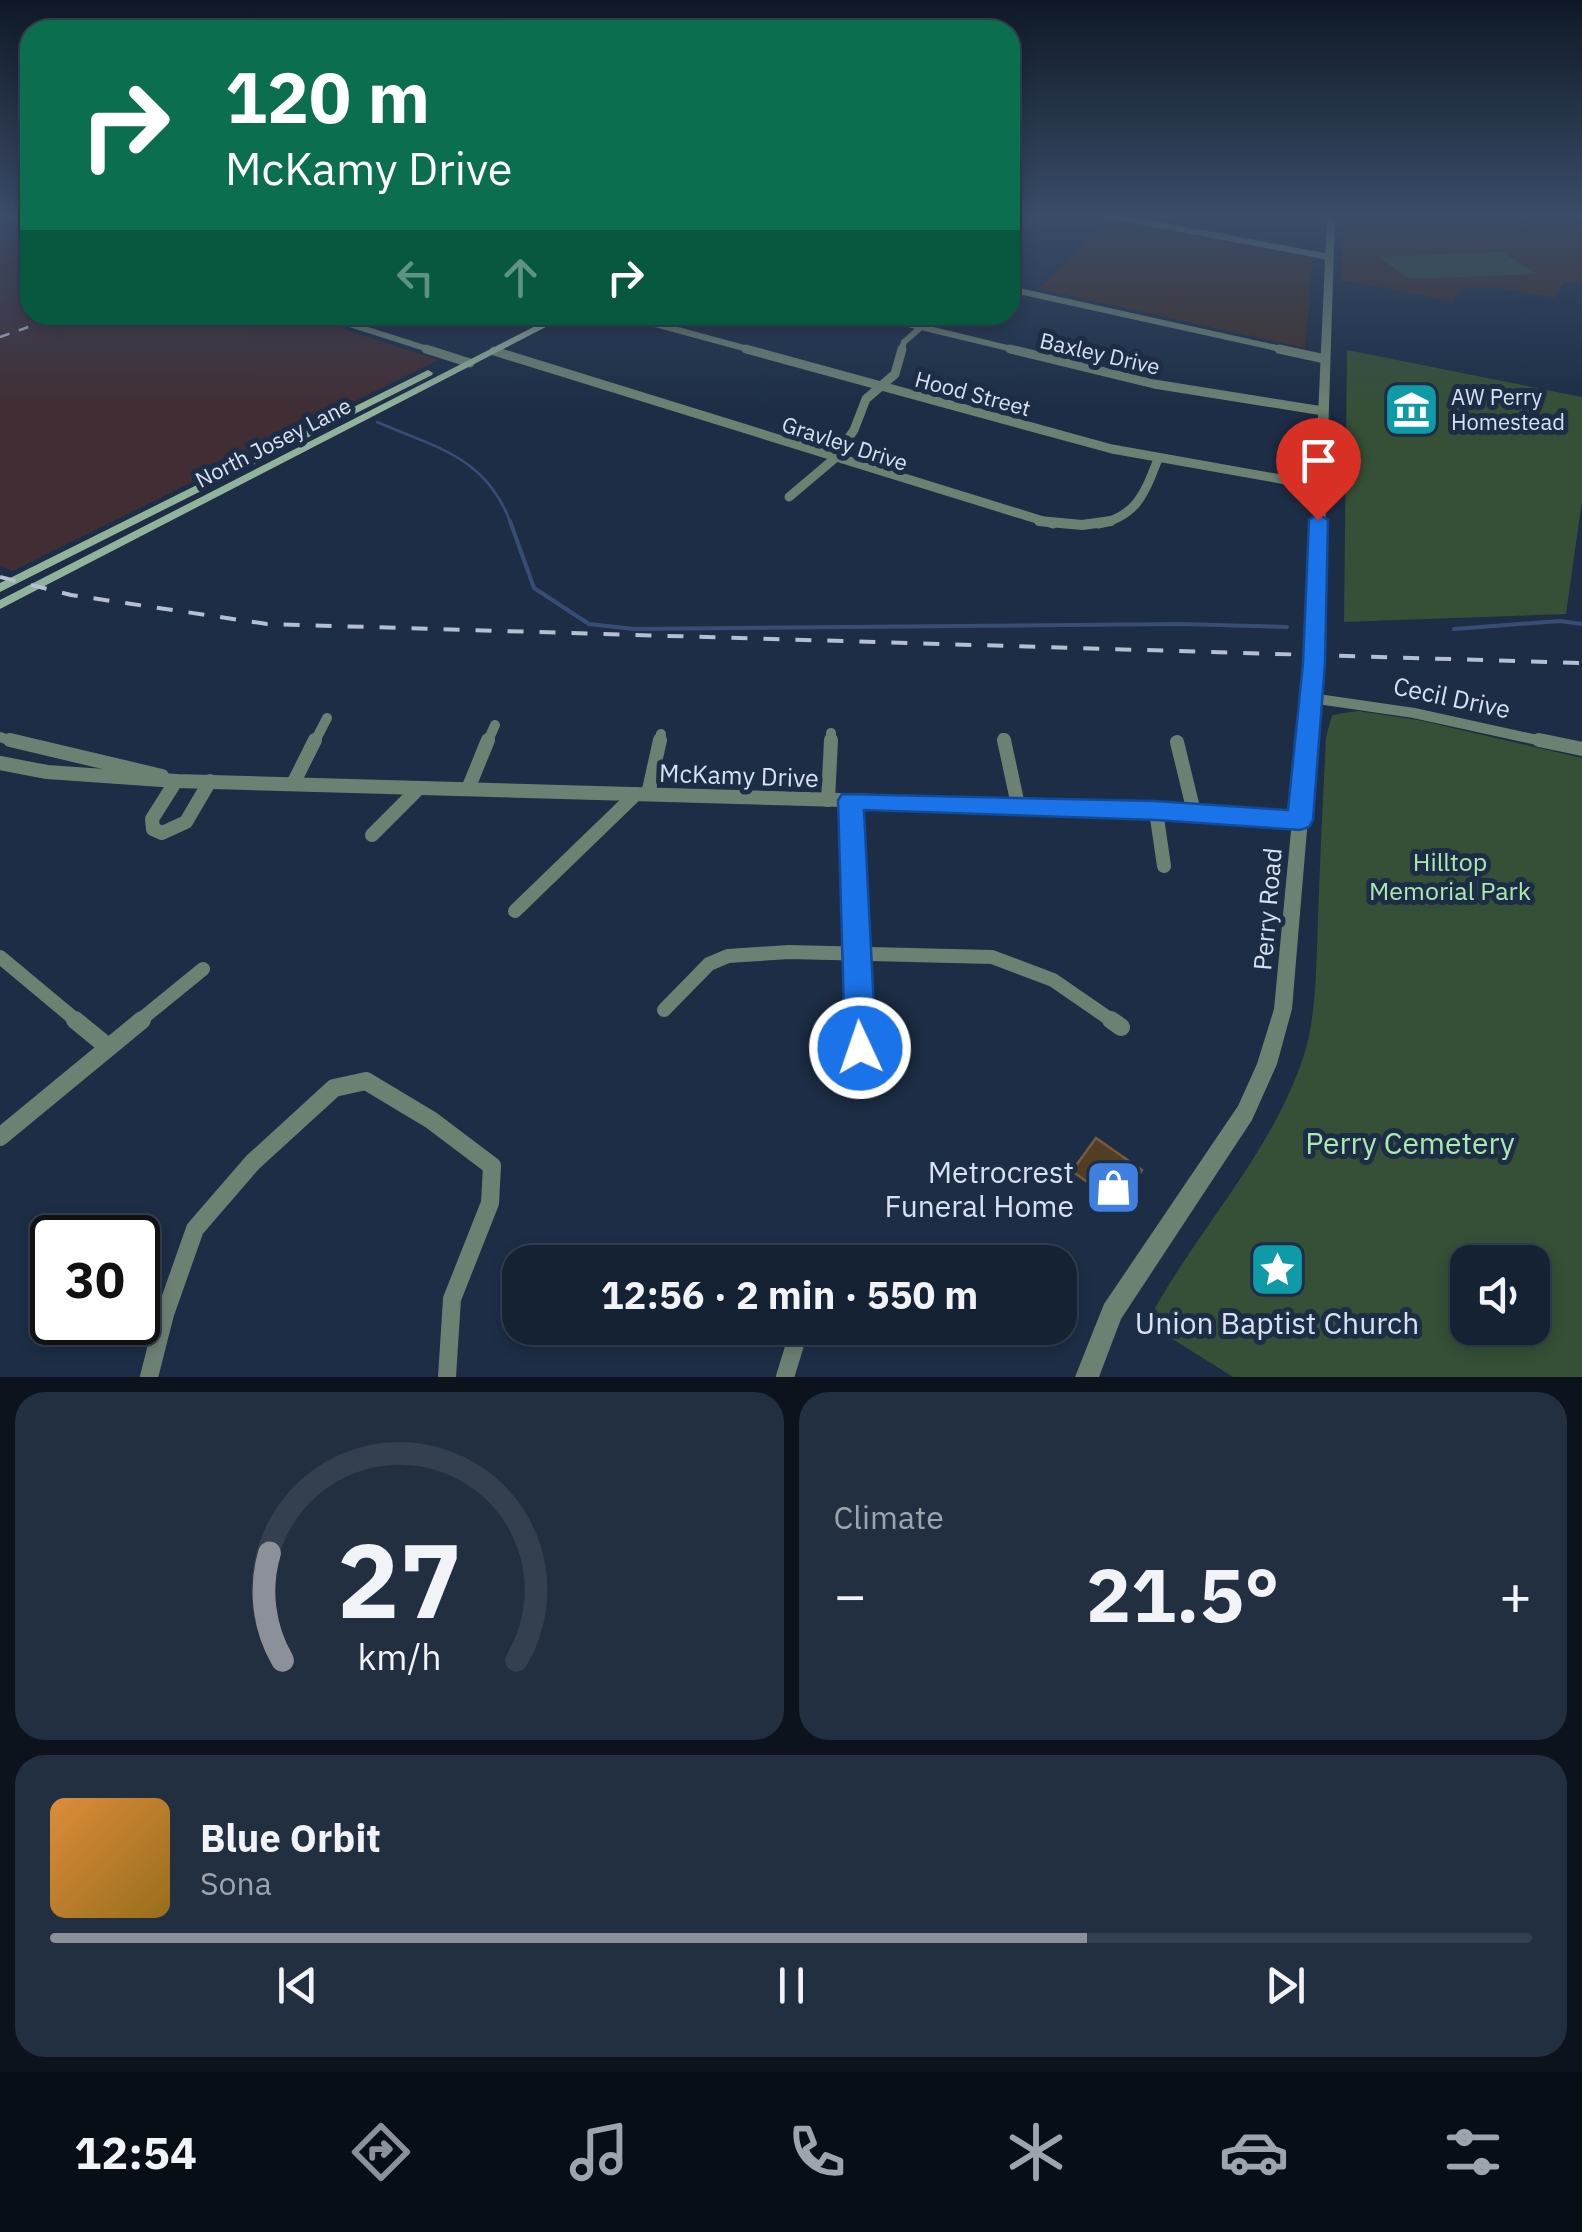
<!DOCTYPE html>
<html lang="en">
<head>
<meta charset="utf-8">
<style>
	:root { --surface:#152234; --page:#222f40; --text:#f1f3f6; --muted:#9da4ac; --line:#343f4f; --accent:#8c9099 }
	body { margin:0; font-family:"IBM Plex Sans",sans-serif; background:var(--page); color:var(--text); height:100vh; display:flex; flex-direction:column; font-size:38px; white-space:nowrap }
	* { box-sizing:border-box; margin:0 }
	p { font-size:32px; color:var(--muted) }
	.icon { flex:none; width:55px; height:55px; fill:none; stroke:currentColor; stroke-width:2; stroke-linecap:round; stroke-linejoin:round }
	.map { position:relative; height:1377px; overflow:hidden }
	.side { display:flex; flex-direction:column; gap:15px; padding:15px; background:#0c131d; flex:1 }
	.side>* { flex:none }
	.banner { position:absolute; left:20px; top:20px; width:1000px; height:305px; border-radius:30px; box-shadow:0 5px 15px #0003,0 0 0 2px var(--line); background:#0b6e4f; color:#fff; overflow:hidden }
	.buttons { position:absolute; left:1450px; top:1245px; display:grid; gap:20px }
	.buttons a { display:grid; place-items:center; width:100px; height:100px; border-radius:20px; background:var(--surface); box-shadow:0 5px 15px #0003,0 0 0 2px var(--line); font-size:50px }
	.speed { position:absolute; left:30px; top:1215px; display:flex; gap:20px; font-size:50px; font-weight:700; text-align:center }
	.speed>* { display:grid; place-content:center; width:130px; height:130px; border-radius:50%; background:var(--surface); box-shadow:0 5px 15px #0003,0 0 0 2px var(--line); line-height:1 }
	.speed .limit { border:5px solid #111; border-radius:15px; background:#fff; color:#111 }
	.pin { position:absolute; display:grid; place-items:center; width:85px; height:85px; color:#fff; margin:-102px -42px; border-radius:50% 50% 50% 0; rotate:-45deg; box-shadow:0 0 10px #0007 }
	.pin .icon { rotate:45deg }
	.me { position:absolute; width:110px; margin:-55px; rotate:357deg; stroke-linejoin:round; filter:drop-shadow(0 0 8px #0008) }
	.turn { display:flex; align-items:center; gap:35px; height:210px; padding:0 40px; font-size:45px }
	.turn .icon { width:130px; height:130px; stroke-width:2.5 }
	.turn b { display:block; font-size:70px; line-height:85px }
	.lanes { display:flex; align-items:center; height:95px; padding:0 40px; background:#0003; justify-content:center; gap:50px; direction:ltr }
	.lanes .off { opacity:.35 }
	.big { font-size:75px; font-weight:700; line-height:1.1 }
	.side .tile { flex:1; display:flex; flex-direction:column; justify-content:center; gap:15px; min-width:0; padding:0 35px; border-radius:30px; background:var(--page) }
	.side .dial { align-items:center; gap:0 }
	.dial svg { height:260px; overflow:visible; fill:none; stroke:var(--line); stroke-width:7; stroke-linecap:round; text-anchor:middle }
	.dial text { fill:var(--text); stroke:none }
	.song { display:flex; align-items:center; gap:30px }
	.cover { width:120px; height:120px; border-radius:15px; background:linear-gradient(135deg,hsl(30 70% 55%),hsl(40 70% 35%)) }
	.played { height:10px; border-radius:5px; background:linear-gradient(90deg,var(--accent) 70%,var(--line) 70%) }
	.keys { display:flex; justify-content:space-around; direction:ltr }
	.heat { display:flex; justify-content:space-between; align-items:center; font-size:55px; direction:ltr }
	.side .tiles { flex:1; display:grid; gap:15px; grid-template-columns:1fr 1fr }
	.tile:last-child { grid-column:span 2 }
	.trip { position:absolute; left:502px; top:1245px; width:575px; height:100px; border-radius:30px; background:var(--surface); box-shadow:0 5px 15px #0003,0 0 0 2px var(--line); font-weight:700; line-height:100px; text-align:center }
	.menu { display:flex; height:160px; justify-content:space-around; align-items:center; background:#080e15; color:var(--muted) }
	.menu .icon { width:70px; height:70px }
	.menu .active { color:var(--accent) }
	.menu b { font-size:45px; color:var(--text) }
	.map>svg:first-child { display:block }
</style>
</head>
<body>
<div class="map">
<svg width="1582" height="1377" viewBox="0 0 1582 1377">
	<rect width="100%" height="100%" fill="#1c2d45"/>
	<path fill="#412e35" d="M0,215h30v100h271l137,45 -425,211 -13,-5z"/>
	<g fill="#412f26">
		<path d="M1343,215h239v69l-18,-3 -10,17 -54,-10h-38l-10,13 -111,-21z"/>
		<path d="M1115,220l198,38 -8,90 -266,-59 24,-26z"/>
	</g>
	<g fill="#355036" fill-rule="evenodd">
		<path d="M1502,252l35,22 -128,5 -30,-22z"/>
		<path d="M1347,350l235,47v104l-16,113 -222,8z"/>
		<path d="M1358,711l60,9 164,38v619h-349l-86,-54c48,-92 124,-167 157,-268 13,-41 12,-92 14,-135 2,-61 5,-122 8,-183l6,-22zM1468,1262h64v66h-64z"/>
	</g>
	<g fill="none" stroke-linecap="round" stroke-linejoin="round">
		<path stroke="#374d75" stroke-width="2.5" d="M377,422c60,26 110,35 134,102"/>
		<g stroke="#374d75" stroke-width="4">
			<path d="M510,521l24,67 55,36 45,5 547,-5 106,3"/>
			<path d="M1454,629l106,-8 22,3"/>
		</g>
	</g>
	<path fill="#533e24" stroke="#725c41" stroke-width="2.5" d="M1096,1138l46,32 -23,35 -47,-34z"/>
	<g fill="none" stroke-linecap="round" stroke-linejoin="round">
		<g stroke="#6d8173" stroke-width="6">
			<path d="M11,215l19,6"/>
			<path d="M1107,215l222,42"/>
			<path d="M1010,289l280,62"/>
			<path d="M321,315l113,36"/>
			<path d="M622,315l133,36"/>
			<path d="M871,315l149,36"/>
			<path d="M901,351l3,-9 31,-27"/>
		</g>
		<g stroke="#6d8173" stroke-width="9">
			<path d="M426,349l44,14"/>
			<path d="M746,349l366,100 208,37"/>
			<path d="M1010,349l144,35 169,27"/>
			<path d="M1279,349l46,10"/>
			<path d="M494,351l559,173"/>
			<path d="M789,497l45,-38 20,-29 12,-31 29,-25 7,-25"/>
			<path d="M1098,524c39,-7 47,-32 60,-65"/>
		</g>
		<g stroke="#6d8173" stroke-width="10">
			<path d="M1039,521l43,4 29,-4"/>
			<path d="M1311,698l103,15 137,30"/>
			<path d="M0,737l17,6"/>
			<path d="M1003,738l1,5"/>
			<path d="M314,743l13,-25"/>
			<path d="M487,743l8,-18"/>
			<path d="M659,743l2,-9"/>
			<path d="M831,743v-10"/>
		</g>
		<g stroke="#6d8173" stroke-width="14">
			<path d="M10,740l152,36"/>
			<path d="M1004,740l14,65"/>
			<path d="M1539,740l43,9"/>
			<path d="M1177,742l17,70"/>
			<path d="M0,763l47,9 129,9 842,24 282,15"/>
			<path d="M176,781l-24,38 1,10 9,4 24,-11 24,-41"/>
			<path d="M293,784l22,-44"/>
			<path d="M468,789l20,-49"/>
			<path d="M648,794l12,-54"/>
			<path d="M828,800l3,-60"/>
			<path d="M851,800l8,222"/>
			<path d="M1156,811l8,55"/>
			<path d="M372,835l47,-47"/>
			<path d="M515,911l121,-117"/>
			<path d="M0,957l78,65"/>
			<path d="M664,1010l45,-46 19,-8 61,-4 203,5 61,23 61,42"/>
			<path d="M138,1022l65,-53"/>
		</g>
		<g stroke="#6d8173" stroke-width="18">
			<path d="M75,1020l33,27"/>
			<path d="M859,1020l1,28"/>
			<path d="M1111,1020l10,7"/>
			<path d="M0,1137l142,-117"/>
			<path d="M149,1377l16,-63 30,-85 58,-67 81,-74 32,-7 65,39 61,46 -2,37 -38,96 -5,78"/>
			<path d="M785,1377l12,-39 10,-10"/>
		</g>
		<path fill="#6d8173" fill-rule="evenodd" d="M1327,215h8l-14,448 -29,346 -15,55 -25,56 -131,199 -22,58h-24l29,-73 134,-198 19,-42 17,-55 33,-346z"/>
		<g fill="#91b29b" fill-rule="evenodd">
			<path d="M557,315h12l-569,294v-9z"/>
			<path d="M428,370l5,3 -1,2 -432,217v-9z"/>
		</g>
		<path stroke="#b4bfd1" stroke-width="2.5" stroke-dasharray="10 10" stroke-linecap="butt" d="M0,337l62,-22"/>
		<path stroke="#b4bfd1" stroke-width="4" stroke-dasharray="16 16" stroke-linecap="butt" d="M0,577l71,18 196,29 1315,39"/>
	</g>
	<linearGradient id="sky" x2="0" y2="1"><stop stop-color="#0f1926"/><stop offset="0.53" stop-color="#3a4c68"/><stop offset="1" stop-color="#3a4c68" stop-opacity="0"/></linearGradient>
	<rect width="1582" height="408" fill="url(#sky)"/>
	<path fill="#1a73e8" stroke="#114b97" stroke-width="2.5" d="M1318,514l10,6 -3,143 -12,157 -4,7 -9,3 -144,-10 -292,-10 12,238 -5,10 -11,4 -11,-4 -4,-10 -7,-248 4,-6 314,7 132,9 15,-147 6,-143z"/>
	<defs>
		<symbol id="museum-square" viewBox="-11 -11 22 22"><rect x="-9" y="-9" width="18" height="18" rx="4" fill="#0f9aa8" stroke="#1c2d45"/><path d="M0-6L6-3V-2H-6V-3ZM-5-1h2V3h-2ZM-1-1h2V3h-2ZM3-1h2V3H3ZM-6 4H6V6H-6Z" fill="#fff"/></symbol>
		<symbol id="shop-square" viewBox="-11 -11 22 22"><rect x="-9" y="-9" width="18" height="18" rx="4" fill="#3f7fe0" stroke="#1c2d45"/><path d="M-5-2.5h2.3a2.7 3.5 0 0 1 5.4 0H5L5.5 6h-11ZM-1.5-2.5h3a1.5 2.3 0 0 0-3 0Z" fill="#fff"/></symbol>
		<symbol id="sight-square" viewBox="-11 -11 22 22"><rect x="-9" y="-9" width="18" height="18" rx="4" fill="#0f9aa8" stroke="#1c2d45"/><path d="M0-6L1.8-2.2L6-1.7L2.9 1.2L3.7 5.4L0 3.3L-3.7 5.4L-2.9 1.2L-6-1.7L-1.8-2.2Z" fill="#fff"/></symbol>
	</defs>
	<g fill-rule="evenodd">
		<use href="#museum-square" x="1380" y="378" width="63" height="63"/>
		<use href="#shop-square" x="1082" y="1156" width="63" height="63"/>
		<use href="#sight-square" x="1246" y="1238" width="63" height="63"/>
	</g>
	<g text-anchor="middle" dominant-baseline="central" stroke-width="10" stroke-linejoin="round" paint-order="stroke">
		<g font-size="22" fill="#d7e1f1" stroke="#1c2d45">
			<text transform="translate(1100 353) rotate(13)">Baxley Drive</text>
			<text transform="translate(973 393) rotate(15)">Hood Street</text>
			<text transform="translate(273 442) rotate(-27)">North Josey Lane</text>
			<text transform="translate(845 443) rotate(18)">Gravley Drive</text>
		</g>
		<g font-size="22" fill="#d7e1f1" stroke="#1c2d45" text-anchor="start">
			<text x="1451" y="396">AW Perry<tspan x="1451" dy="25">Homestead</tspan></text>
		</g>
		<g font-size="25" fill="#d7e1f1" stroke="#1c2d45">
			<text transform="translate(1452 697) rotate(12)">Cecil Drive</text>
			<text transform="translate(739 775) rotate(2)">McKamy Drive</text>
			<text transform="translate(1267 909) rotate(-85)">Perry Road</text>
		</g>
		<g font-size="25" fill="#abe9ad" stroke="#1c2d45">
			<text x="1450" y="861">Hilltop<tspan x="1450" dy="29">Memorial Park</tspan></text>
		</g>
		<g font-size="30" fill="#abe9ad" stroke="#1c2d45">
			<text x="1410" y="1142">Perry Cemetery</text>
		</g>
		<g font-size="30" fill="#d7e1f1" stroke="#1c2d45" text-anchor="end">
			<text x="1074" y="1171">Metrocrest<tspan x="1074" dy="34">Funeral Home</tspan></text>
			<text x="1277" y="1322" text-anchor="middle">Union Baptist Church</text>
		</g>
	</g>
</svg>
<div class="buttons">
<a><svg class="icon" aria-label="sound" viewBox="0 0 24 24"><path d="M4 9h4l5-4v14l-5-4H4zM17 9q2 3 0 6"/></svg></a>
</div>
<div class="speed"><div class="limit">30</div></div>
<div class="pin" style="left:1318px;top:520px;background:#d93025"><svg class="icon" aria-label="arrive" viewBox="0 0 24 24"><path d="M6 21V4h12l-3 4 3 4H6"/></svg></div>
<svg class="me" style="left:860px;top:1048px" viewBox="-20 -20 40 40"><circle r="17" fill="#1a73e8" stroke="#fff" stroke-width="3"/><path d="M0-11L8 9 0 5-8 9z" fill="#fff"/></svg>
<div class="trip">12:56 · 2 min · 550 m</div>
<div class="banner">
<div class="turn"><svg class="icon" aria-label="right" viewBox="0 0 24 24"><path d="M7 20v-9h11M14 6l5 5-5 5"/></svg><div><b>120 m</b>McKamy Drive</div></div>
<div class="lanes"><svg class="icon off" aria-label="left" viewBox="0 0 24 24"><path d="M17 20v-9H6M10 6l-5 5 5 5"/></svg><svg class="icon off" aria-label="ahead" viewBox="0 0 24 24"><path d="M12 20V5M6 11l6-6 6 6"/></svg><svg class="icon" aria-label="right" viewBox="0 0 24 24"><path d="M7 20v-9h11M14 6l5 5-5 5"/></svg></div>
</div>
</div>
<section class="side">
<div class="tiles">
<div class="tile dial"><svg viewBox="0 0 100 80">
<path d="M14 69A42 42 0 1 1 86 69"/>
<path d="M14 69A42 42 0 0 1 10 36" stroke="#8c9099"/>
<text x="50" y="56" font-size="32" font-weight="700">27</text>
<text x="50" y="72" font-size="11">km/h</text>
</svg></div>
<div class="tile"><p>Climate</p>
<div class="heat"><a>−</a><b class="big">21.5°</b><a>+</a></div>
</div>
<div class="tile">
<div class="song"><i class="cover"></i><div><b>Blue Orbit</b><p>Sona</p></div></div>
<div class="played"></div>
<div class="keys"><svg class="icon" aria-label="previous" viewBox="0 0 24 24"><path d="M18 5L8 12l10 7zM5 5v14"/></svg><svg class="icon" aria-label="pause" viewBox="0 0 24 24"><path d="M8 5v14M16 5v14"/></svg><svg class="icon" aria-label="next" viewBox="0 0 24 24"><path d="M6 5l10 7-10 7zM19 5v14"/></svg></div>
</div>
</div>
</section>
<nav class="menu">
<b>12:54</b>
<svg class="icon active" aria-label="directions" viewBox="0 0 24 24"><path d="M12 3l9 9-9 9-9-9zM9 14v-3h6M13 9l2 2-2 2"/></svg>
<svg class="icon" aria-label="music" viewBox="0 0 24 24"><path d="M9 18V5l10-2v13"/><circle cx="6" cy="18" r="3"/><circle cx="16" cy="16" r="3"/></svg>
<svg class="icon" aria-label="phone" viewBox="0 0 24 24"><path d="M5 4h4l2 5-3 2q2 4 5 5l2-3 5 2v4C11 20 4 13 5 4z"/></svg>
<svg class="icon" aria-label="climate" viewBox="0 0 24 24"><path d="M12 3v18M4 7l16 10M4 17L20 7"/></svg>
<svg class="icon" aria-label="car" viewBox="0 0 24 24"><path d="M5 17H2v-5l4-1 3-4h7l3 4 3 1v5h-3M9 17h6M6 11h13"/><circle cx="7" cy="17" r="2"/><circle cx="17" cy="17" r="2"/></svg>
<svg class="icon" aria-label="filters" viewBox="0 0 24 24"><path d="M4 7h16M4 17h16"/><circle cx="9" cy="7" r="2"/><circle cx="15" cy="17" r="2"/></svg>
</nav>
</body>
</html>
